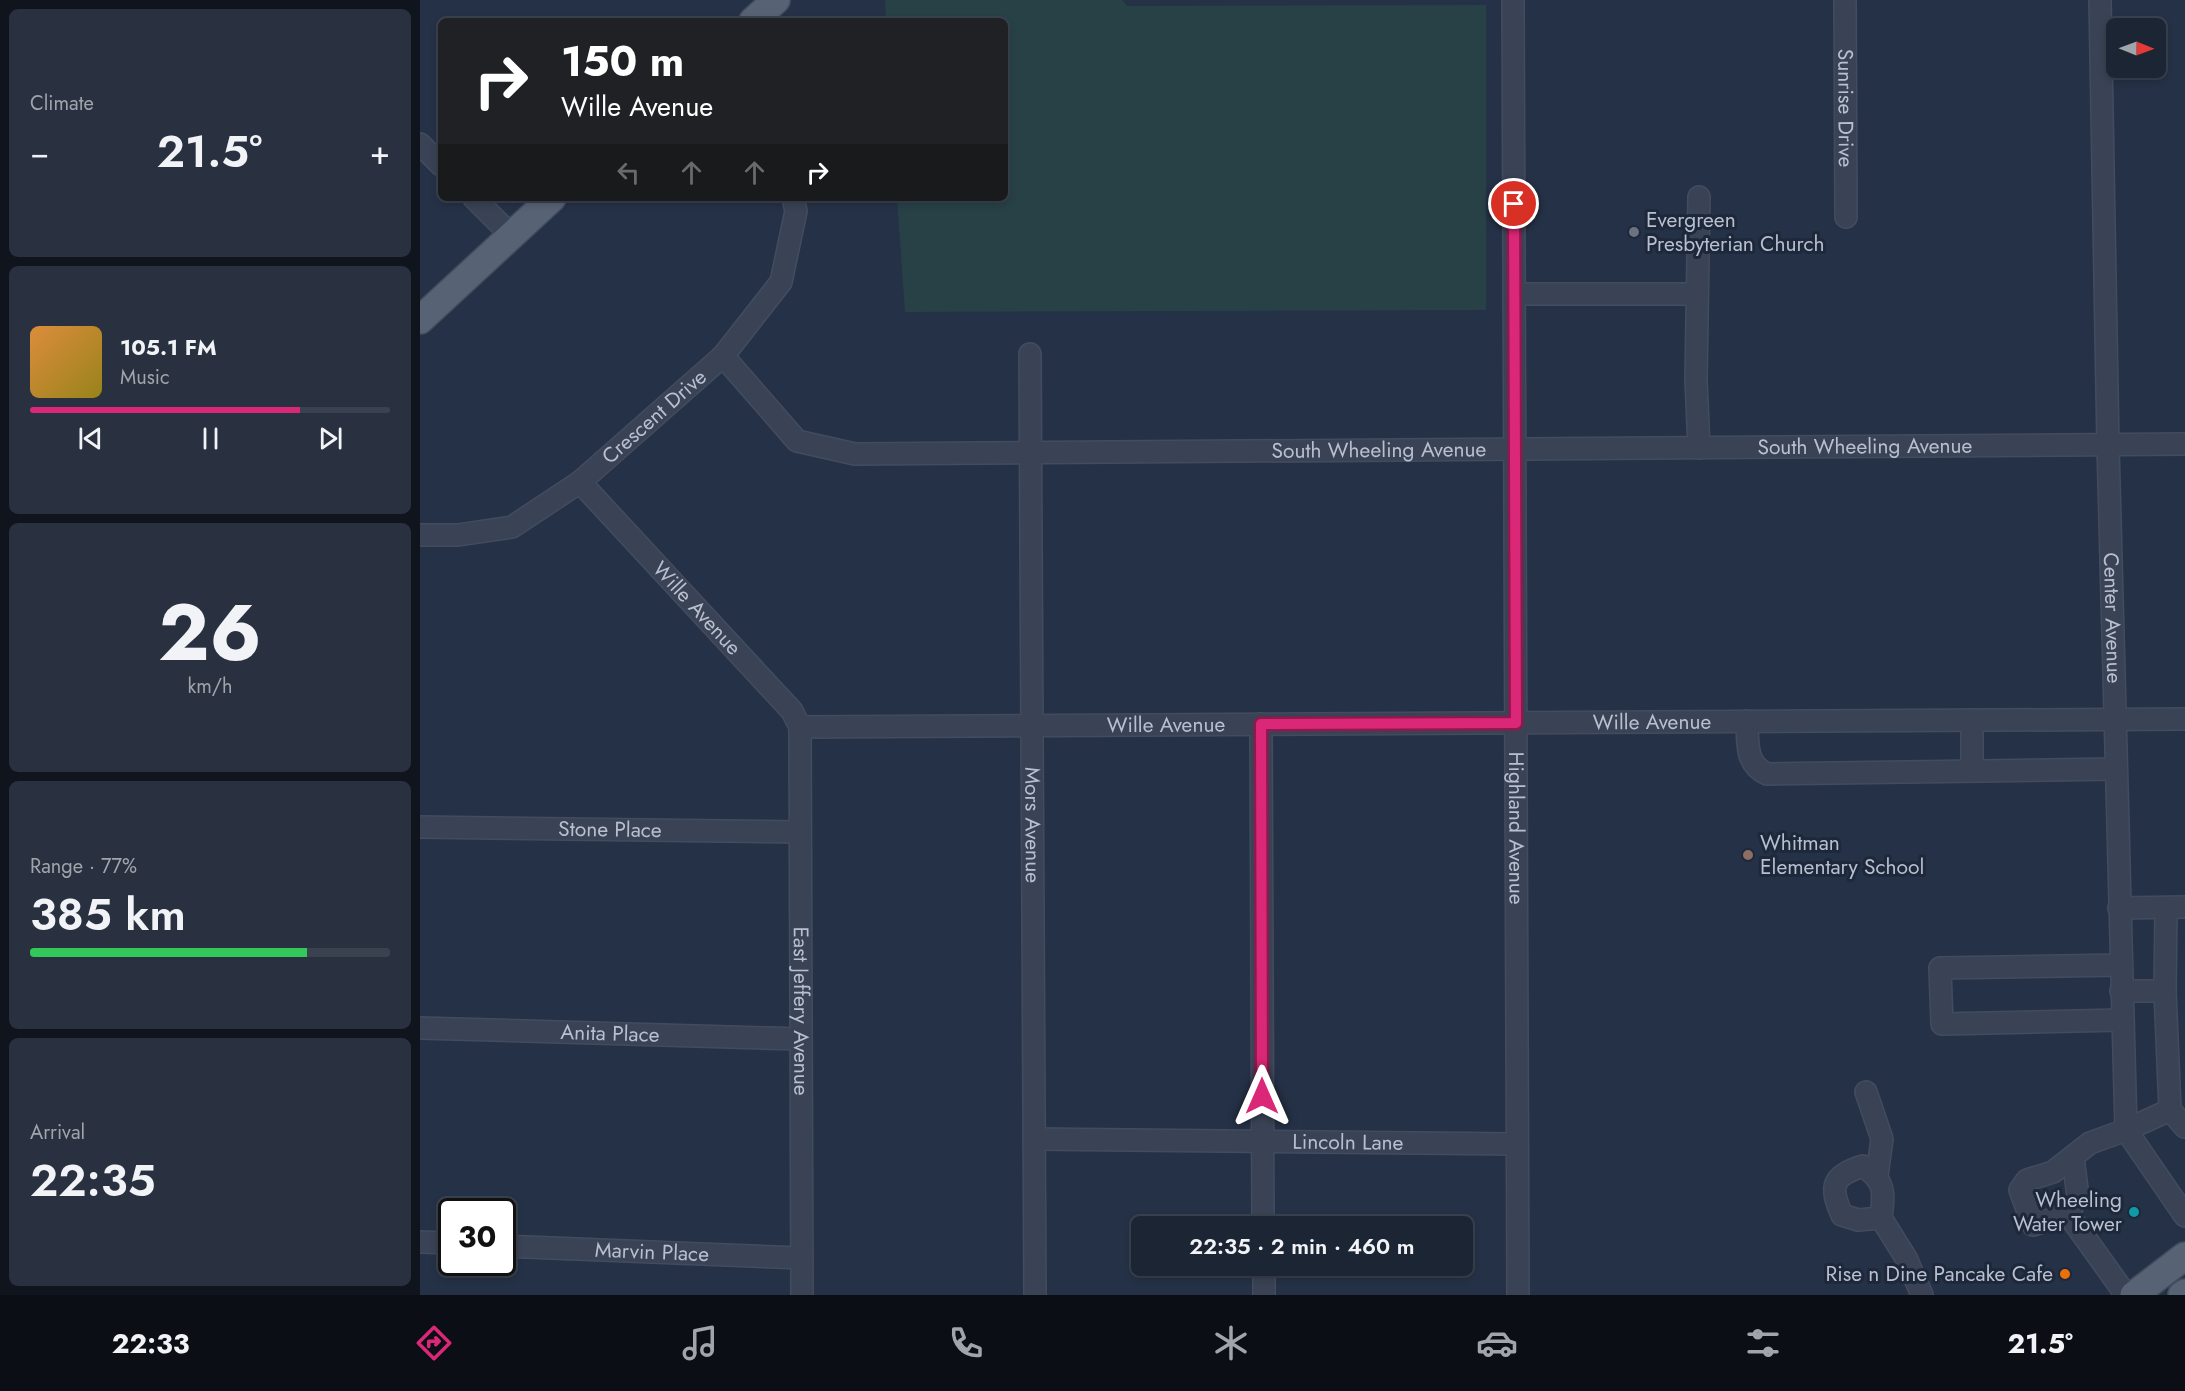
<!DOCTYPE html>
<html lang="en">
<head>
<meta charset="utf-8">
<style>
	:root { --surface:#1c2534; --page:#293140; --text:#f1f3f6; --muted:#a0a5ac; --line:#3a424f; --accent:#db2777 }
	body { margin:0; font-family:Jost,sans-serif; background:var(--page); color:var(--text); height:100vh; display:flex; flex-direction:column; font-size:22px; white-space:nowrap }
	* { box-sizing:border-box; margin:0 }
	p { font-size:20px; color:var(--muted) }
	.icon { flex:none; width:33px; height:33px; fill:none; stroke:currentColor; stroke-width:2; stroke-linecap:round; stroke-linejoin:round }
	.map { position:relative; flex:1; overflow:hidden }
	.details { display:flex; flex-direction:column; gap:9px; padding:9px; background:#0f141d; width:420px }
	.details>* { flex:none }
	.guide { position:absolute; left:18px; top:18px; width:570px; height:183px; border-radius:9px; box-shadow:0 3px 9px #0003,0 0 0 2px var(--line); background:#202124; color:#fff; overflow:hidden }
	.needle { width:39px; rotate:91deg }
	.tools { position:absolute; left:1686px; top:18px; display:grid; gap:12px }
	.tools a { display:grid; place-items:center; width:60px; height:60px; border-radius:9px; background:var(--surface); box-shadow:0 3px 9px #0003,0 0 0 2px var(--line); font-size:30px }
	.speed { position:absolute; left:18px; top:1198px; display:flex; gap:12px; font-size:30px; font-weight:700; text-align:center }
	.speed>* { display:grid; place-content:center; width:78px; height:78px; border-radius:50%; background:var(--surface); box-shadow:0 3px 9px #0003,0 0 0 2px var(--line); line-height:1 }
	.speed .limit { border:3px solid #111; border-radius:9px; background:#fff; color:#111 }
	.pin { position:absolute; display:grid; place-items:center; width:51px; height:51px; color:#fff; margin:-26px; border:3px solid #fff; border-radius:50%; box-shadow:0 2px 6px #0007 }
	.me { position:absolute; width:66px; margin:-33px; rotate:0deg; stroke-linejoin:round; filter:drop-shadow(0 0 4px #0008) }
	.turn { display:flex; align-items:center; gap:21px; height:126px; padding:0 24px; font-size:27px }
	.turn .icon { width:78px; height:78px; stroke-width:2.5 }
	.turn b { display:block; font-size:42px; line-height:51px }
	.lanes { display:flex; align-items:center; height:57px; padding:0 24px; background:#0003; justify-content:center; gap:30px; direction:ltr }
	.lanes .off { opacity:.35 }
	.big { font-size:45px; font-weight:600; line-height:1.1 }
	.details .tile { flex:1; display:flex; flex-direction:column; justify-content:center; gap:9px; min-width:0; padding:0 21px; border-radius:9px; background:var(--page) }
	.details .dial { align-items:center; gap:0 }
	.dial b { font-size:78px; line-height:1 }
	.song { display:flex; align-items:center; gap:18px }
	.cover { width:72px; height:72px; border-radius:9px; background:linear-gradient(135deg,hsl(30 70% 55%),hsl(50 70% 35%)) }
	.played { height:6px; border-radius:3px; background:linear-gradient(90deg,var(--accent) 75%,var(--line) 75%) }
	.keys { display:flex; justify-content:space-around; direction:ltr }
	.heat { display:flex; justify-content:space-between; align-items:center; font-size:33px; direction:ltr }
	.charge { height:9px; border-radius:4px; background:linear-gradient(90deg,#34c759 77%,var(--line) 0) }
	.trip { position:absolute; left:711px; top:1216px; width:342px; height:60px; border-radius:9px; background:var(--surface); box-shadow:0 3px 9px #0003,0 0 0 2px var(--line); font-weight:600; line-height:60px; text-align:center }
	.tabs { display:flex; height:96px; justify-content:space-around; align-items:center; background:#0b0f15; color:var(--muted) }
	.tabs .icon { width:42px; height:42px }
	.tabs .on { color:var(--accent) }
	.tabs b { font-size:27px; color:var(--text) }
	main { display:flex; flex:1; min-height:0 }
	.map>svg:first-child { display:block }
</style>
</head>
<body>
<main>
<section class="details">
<div class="tile"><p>Climate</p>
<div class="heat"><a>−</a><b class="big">21.5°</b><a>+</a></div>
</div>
<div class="tile">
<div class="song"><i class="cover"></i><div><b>105.1 FM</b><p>Music</p></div></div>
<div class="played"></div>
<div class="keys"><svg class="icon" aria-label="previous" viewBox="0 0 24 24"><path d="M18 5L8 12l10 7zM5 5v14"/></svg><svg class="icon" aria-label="pause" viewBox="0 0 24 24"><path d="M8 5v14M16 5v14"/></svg><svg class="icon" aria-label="next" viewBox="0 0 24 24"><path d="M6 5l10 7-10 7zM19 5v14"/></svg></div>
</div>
<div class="tile dial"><b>26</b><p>km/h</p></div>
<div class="tile"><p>Range · 77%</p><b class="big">385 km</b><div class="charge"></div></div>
<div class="tile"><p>Arrival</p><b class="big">22:35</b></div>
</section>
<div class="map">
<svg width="1765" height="1295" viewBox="0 0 1765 1295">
	<rect width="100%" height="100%" fill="#253146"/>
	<path fill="#274147" d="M465,0h237l5,6 359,-1v305l-581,2 -8,-114h108v-177h-119z"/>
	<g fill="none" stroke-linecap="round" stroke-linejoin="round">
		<defs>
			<g id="minor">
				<path id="s1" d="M1093,0l5,1295"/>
				<path id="s2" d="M1425,0l1,217"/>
				<path id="s3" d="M1680,0l8,445 18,685 59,86"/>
				<path d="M0,144l21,21"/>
				<path d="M54,198l37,37"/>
				<path d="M1094,294h183"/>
				<path id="s4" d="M610,354l5,941"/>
				<path id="s5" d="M303,356l74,85 58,13 1330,-10"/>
				<path d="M1279,448l-3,-68 3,-183"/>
				<path id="s6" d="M160,482l212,229 8,16 2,568"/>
				<path id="s7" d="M0,535h38l54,-8 68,-45 143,-126 58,-74 15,-71 -3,-13"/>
				<path d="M1552,720v51"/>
				<path d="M1327,721c1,22 -2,43 20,53l349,-5"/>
				<path d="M841,724l2,503"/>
				<path id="s8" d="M380,727l1385,-8"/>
				<path id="s9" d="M0,827l380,5"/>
				<path d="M1699,908l66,-1"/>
				<path d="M1746,908l-1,83 5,119 15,17"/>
				<path d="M1701,965l-181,3 2,56 180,-4"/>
				<path d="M1701,991h44"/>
				<path id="s10" d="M0,1028l381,11"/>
				<path d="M1446,1092l16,47 -5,37"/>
				<path id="s11" d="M614,1139l483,5"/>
				<path d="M1653,1157l5,40 -10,17 -35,11 -13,-35 7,-10 26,-8 37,-29 36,-13 44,-20"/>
				<path d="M1443,1166c23,16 21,26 18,52l-23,2 -16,-5c-13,-29 -10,-39 21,-49z"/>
				<path d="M1648,1214l58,81"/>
				<path d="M1461,1218l25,40 16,37"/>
				<path d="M0,1242l32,1"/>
				<path id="s12" d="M82,1246l300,12"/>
				<path d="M844,1266v29"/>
			</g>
			<g id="major">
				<path d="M333,21l23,-21"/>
				<path d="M0,320l132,-122"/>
				<path d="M1714,1295l51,-39"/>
				<path d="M1762,1295l3,-2"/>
			</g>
		</defs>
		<use href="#minor" stroke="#434c5f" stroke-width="24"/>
		<use href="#major" stroke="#434c5f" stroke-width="30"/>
		<use href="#minor" stroke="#3a4355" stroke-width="21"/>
		<use href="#major" stroke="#586275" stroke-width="27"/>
	</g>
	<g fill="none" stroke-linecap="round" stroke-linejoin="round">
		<defs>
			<path id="route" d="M842,1096l-1,-372 255,-1 -2,-519"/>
		</defs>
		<use href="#route" stroke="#8e194d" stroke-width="15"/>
		<use href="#route" stroke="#db2777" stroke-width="10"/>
	</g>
	<circle fill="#6b7280" stroke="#1e283b" stroke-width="2" cx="1214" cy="232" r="6"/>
	<circle fill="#8d6e63" stroke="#1e283b" stroke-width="2" cx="1328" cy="855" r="6"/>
	<circle fill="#0f9aa8" stroke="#1e283b" stroke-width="2" cx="1714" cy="1212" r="6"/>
	<circle fill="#e8710a" stroke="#1e283b" stroke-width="2" cx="1645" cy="1274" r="6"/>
	<g text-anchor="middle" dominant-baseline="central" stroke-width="6" stroke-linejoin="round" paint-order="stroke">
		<g font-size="21" fill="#b8bfcf" stroke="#1e283b">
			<text stroke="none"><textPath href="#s2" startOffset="108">Sunrise Drive</textPath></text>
			<text stroke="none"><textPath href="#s7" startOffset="273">Crescent Drive</textPath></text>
			<text stroke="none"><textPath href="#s5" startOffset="1182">South Wheeling Avenue</textPath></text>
			<text stroke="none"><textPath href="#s5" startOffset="696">South Wheeling Avenue</textPath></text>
			<text stroke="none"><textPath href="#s6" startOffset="172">Wille Avenue</textPath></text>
			<text stroke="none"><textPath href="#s3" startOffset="618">Center Avenue</textPath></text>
			<text stroke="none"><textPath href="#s8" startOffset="852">Wille Avenue</textPath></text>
			<text stroke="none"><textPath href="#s8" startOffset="366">Wille Avenue</textPath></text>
			<text stroke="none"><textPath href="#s4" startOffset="471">Mors Avenue</textPath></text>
			<text stroke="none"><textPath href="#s1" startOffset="828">Highland Avenue</textPath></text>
			<text stroke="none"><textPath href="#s9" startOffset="190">Stone Place</textPath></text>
			<text stroke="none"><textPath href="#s6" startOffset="614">East Jeffery Avenue</textPath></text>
			<text stroke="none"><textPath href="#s10" startOffset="190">Anita Place</textPath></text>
			<text stroke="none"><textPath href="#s11" startOffset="314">Lincoln Lane</textPath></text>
			<text stroke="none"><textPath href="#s12" startOffset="150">Marvin Place</textPath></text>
		</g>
		<g font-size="21" fill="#b8bfcf" stroke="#1e283b" text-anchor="start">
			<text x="1226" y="220">Evergreen<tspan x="1226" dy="24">Presbyterian Church</tspan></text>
			<text x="1340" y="843">Whitman<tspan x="1340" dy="24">Elementary School</tspan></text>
			<text x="1702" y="1200" text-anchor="end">Wheeling<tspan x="1702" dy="24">Water Tower</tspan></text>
			<text x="1633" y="1274" text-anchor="end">Rise n Dine Pancake Cafe</text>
		</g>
	</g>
</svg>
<div class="tools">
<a><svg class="needle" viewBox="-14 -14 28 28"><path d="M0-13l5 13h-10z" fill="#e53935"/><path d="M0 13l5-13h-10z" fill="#a0a5ac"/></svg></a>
</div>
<div class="speed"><div class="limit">30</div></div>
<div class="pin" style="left:1094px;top:204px;background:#d93025"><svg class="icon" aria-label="arrive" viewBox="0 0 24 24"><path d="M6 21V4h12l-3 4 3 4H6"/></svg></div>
<svg class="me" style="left:842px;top:1096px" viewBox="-20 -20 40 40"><path d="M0-17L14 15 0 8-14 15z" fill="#db2777" stroke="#fff" stroke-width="4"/></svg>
<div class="trip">22:35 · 2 min · 460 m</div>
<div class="guide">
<div class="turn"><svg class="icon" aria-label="right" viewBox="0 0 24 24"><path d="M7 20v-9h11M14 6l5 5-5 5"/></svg><div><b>150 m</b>Wille Avenue</div></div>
<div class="lanes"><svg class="icon off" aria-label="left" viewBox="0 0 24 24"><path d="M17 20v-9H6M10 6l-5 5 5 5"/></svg><svg class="icon off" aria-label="ahead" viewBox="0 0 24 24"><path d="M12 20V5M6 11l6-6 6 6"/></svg><svg class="icon off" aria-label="ahead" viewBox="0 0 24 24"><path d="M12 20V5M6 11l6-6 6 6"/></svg><svg class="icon" aria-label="right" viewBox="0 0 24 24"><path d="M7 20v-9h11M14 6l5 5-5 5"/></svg></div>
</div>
</div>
</main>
<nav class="tabs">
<b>22:33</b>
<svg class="icon on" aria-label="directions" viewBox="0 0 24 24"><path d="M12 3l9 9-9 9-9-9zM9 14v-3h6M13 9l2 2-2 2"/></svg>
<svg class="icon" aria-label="music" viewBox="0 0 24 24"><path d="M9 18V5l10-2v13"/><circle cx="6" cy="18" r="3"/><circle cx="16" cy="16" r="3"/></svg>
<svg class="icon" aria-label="phone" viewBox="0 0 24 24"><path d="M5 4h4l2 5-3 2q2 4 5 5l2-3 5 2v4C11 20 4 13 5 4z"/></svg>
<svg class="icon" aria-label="climate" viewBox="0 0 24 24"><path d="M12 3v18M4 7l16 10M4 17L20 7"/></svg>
<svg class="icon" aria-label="car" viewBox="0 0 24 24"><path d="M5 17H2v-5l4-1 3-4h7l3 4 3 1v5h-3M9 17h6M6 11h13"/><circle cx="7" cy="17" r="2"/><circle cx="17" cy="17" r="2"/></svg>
<svg class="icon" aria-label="filters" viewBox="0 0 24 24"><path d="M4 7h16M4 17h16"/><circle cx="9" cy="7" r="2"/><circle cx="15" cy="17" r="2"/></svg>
<b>21.5°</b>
</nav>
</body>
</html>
